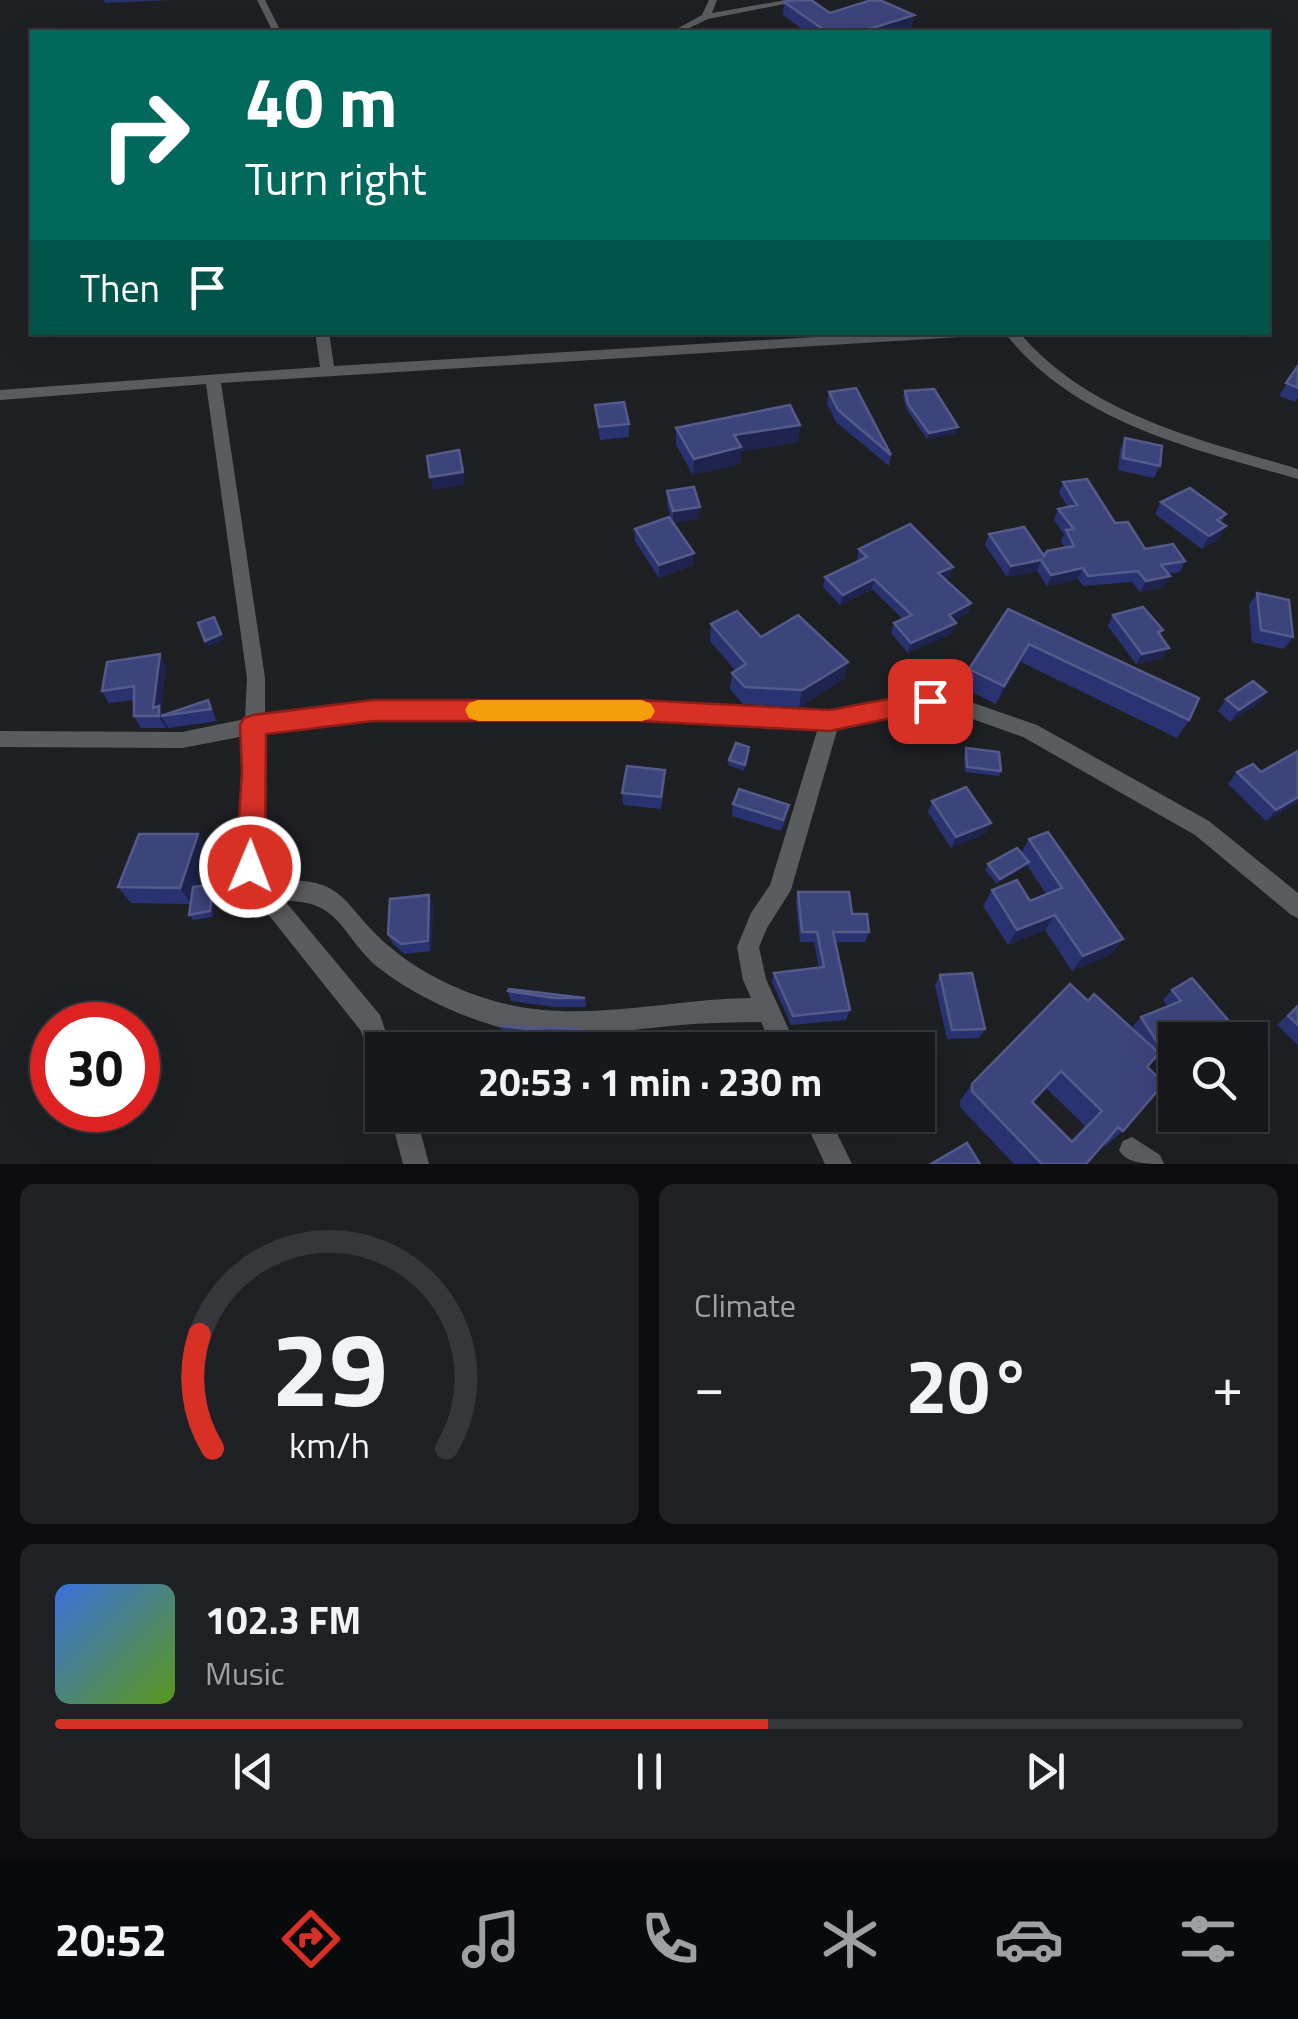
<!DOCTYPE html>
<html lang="en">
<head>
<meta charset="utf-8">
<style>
	:root { --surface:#17181b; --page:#202124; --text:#f1f3f6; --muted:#9ea0a3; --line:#36373a; --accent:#d93025 }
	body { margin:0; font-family:"Titillium Web",sans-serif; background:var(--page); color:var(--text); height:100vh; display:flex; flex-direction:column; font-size:38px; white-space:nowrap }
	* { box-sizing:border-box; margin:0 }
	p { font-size:32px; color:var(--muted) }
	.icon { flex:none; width:55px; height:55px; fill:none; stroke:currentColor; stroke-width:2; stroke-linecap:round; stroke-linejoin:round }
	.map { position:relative; height:1164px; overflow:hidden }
	.details { display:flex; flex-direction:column; gap:20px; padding:20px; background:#0d0d0f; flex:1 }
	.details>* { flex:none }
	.banner { position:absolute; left:30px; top:30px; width:1240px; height:305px; border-radius:0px; box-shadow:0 10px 40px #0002,0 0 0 2px var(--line); background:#00695c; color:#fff; overflow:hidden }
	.controls { position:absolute; left:1158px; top:1022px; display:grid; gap:20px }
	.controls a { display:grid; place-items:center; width:110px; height:110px; border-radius:0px; background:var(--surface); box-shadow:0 10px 40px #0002,0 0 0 2px var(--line); font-size:50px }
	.speed { position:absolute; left:30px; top:1002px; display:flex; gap:20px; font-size:50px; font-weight:700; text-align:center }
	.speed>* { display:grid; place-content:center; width:130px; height:130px; border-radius:50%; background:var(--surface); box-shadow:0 10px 40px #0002,0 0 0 2px var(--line); line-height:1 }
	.speed .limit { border:15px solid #d22; background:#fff; color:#111 }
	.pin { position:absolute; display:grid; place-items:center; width:85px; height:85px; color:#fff; margin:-42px; border-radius:20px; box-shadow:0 5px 15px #0006 }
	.me { position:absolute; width:110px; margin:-55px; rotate:1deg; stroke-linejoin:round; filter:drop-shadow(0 0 8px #0008) }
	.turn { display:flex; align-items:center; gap:35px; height:210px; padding:0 50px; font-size:45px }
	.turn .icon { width:130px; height:130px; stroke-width:2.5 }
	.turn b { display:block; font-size:70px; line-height:85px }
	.then { display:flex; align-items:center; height:95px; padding:0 50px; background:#0003; gap:20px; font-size:38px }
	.big { font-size:75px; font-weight:700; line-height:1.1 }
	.details .widget { flex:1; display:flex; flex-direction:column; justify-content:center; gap:15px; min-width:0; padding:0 35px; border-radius:15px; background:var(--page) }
	.details .dial { align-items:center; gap:0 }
	.dial svg { height:260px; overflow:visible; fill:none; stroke:var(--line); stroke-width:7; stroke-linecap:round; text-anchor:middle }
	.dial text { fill:var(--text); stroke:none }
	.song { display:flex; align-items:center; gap:30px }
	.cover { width:120px; height:120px; border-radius:15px; background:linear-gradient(135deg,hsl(220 70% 55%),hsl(90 70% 35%)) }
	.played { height:10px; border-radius:5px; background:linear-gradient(90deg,var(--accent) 60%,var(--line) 60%) }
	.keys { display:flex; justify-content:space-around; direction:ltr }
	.heat { display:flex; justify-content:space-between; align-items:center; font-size:55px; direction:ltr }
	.details .tiles { flex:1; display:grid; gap:20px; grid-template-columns:1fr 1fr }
	.widget:last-child { grid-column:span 2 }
	.trip { position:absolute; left:365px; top:1032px; width:570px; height:100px; border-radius:0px; background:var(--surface); box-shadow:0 10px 40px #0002,0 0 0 2px var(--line); font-weight:700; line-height:100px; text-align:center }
	.menu { display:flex; height:160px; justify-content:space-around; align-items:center; background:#090a0b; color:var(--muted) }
	.menu .icon { width:70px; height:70px }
	.menu .selected { color:var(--accent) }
	.menu b { font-size:45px; color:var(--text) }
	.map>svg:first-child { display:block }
</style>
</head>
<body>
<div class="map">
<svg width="1298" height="1164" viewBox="0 0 1298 1164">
	<rect width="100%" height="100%" fill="#1f2024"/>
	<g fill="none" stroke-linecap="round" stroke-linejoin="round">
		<g fill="#5b5c5e" fill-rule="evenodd">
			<path d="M257,0h8l16,32h-8z"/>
			<path d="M709,0h8l-5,13 74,-13h19l-97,19 -27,13h-10l31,-17z"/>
			<path d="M315,332h14l5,34 565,-34h85l-7,4 -756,47 44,295v37l27,-5 81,-7h265l192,9 100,-19 35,7 72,25 172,96 89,72v25l-8,-4 -95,-79 -172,-98 -59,-21 -34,-7 -92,18 -47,163 -24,38 -8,19 7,32 32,71h-24l-13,-28c-30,0 -61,1 -91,4 -59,6 -117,16 -175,0 -40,-12 -83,-32 -116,-58 -38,-31 -37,-68 -94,-67l95,114 12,35h-10v20l-9,-3 -12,-36 -105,-132 -16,-32 5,-131 -63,12 -182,-1v-16l182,1 63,-13 2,-41 -41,-294 -206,16v-10l320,-23zM373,719h265l180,9 -48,157 -19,28 -14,34 6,33 8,18c-86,1 -176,28 -260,2 -35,-10 -73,-29 -101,-53 -50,-42 -41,-72 -120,-66l-8,-15 2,-134 28,-6z"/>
			<path d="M1004,332h15c70,83 179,107 279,137v10c-105,-30 -223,-56 -294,-147z"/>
			<path d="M390,1115h26l13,49h-26z"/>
			<path d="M802,1115h26l24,49h-27z"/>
			<path d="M1132,1137l28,18 4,9c-18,0 -37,0 -45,-14l4,-9z"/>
		</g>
	</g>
	<g fill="#2a3371" fill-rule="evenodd">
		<path d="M104,0h66l-65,3z"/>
		<path d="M784,2l46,11 82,15 -14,4h-92l-23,-17z"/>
		<path d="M1298,366v32l-3,4 -16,-6z"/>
		<path d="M905,391l52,42 -30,6 -20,-29 -4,-13z"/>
		<path d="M829,392l62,63 -2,11 -53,-44 -9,-18z"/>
		<path d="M595,405l34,19v13l-29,3z"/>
		<path d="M800,425l-2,17 -57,9 -1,13 -47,11 -17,-30v-17z"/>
		<path d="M1125,438l35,28 -6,12 -36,-8 2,-20z"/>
		<path d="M1063,482l82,67 40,12 -5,11 -12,2 -4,13 -24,5 -8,-10 -49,4 -5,-7 -31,7 -10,-15 -30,6 -22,-32 4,-11 55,22 21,-8 -4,-7 3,-7 -10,-14 4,-11 10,-2 -9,-14z"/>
		<path d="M667,491l32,28 -26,4 20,42 -34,13 -24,-37v-12l37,-7 -5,-18z"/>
		<path d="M1161,502l65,12 -5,9 5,3 -7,13 -17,10 -47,-35z"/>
		<path d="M859,549l91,28 -5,2 26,24 -3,10 -15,8 -1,12 -44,20 -17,-20 3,-10 9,-4 -31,-30 -32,16 -17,-18 2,-10 33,-16 -1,-2z"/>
		<path d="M1257,593l36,44 -9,12 -32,-7 -3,-37z"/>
		<path d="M1008,609l181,111 -12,18 -156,-76 -25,42 -34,-17 7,-18z"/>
		<path d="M1113,615l50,15 -3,5 3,23 -27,6 -28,-38z"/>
		<path d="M711,624l50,13 83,42 -45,28 -56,-3 -13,-15 2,-16 3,-3 -25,-29z"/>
		<path d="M166,666l-5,44 3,5 44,-15 9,21 -49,7 -2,-4v4h-25l-7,-12v-16l-25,3 -7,-12z"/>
		<path d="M1266,692l-8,12 -28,18 -12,-11 8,-12z"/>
		<path d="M749,747l-5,24 -16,-6 1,-5z"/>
		<path d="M966,748l35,23 -2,5 -34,-4 -1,-18z"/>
		<path d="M1237,772h24l37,30 -32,19 -38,-37z"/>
		<path d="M665,781l-4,28 -38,-4 -1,-12z"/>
		<path d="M932,801l59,22 -6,11 -34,14 -23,-36z"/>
		<path d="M733,804l54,12 -6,15 -49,-15z"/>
		<path d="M198,834l11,17 -12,36 16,-3 4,6 -4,27 -20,3 -4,-5 2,-11 -60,-1 -13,-16z"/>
		<path d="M1029,839l94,100 -11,15 -40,17 -27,-41 -37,15 -25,-39 9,-16 38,11 16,-7 -19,-29 -30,19 -12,-14 3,-6 33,-11z"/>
		<path d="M798,892l54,22 17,18 -4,10h-30l15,68 -4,10 -55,5 -19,-43 2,-9 45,-5 -5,-26h-14l-4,-40z"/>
		<path d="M429,895l4,11 -2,45 -26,3 -12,-10 -5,-10z"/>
		<path d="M940,975l45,54 -6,9 -32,1 -12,-54z"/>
		<path d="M1172,990l73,50h-49l-2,-3 -37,14 -10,16 -24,64 -18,15 -2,-2 -17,20h-72l-54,-57v-6l12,-17 116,-83 49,33 -4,-8 8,-9 27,-11 -5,-6zM1046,1088l39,38 -14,15 -38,-38z"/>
		<path d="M508,991l77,7 1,9h-31l-44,-6z"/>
		<path d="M1298,1004v41l-21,-20z"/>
		<path d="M501,1026l80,3v15l-77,-9z"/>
	</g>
	<g fill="#1e244d">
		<path d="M914,15l-2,13 -14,4h-38z"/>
		<path d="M800,425l-2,17 -57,9 -1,13 -47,11 1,-16 40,-24z"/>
		<path d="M958,427l-1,6 -30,6 2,-6z"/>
		<path d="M463,472l2,12 -32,6 -3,-13z"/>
		<path d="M700,507l-1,12 -26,4v-12z"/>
		<path d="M1226,526l-7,13 -17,10 7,-13z"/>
		<path d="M694,553l-1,12 -34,13v-13z"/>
		<path d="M1041,560l-4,11 -30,6 4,-11z"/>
		<path d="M953,567l-3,10 -15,6 3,-10z"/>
		<path d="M1083,568l-5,11 -31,7 4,-11z"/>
		<path d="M1170,576l-6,11 -24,5 6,-11z"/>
		<path d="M874,579l-2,10 -32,16 3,-10z"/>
		<path d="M971,603l-3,10 -22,12 3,-10z"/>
		<path d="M956,623l-4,10 -44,20 3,-10z"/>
		<path d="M221,634l3,6 -16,7 -3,-6z"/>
		<path d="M1029,644l-8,18 -25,42 8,-18z"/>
		<path d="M1169,648l-6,10 -27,6 6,-10z"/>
		<path d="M160,654l6,12 -5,44 4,6h-4l5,8v4l-13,-20z"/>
		<path d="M848,662l-4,17 -45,28 3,-17z"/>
		<path d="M1266,692l-8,12 -28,18 9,-12z"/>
		<path d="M1298,797v5l-32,19 10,-11z"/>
		<path d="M991,823l-6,11 -34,14 5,-11z"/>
		<path d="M198,834l11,17 -18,53 -11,-16z"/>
		<path d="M1029,862l-3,5 -29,17 3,-5z"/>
		<path d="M213,884l4,6 -4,27 -3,-6z"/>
		<path d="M429,895l4,11 -2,45 -3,-10z"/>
		<path d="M1055,915l-10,15 -37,15 9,-15z"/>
		<path d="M1123,939l-11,15 -40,17 11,-15z"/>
		<path d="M1204,1028l-10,9 -8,3h-11v4l-25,10 9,-9z"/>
	</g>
	<g fill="#3c447c" stroke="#545b8a" stroke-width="2.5" fill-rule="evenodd">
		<path d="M794,0h17l19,13 42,-13 10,1 32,14 -54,17h-33l-43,-30z"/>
		<path d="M1298,366v22l-12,-5z"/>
		<path d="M856,388l35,67 -53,-45 -9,-18z"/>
		<path d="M934,389l24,38 -29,6 -21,-29 -3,-13z"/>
		<path d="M624,402l5,22 -30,3 -4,-22z"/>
		<path d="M790,405l10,20 -66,10 7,12 -47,12 -18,-31z"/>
		<path d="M1125,438l37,8 -2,20 -37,-8z"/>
		<path d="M459,450l4,22 -33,5 -3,-21z"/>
		<path d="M1087,479l28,44 13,-1 17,27 28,-5 12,17 -24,4 9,11 -24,5 -8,-10 -50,5 -5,-8 -32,7 -10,-15 -30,6 -22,-32 35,-7 20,29 3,-5 27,-5 -8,-16 8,-1 -16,-20 19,-4 -14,-23z"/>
		<path d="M694,487l6,20 -27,4 -6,-20z"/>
		<path d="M1190,488l36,26 -9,6 9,6 -17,10 -48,-34z"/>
		<path d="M669,517l25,36 -35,12 -24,-36z"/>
		<path d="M910,524l43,43 -15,6 33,30 -22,12 7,8 -45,20 -17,-20 18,-8 -38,-36 -31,16 -18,-18 42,-20 -8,-8z"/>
		<path d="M1257,593l32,7 4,37 -32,-7z"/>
		<path d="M1143,607l20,23 -5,2 11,16 -27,6 -29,-39z"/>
		<path d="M1008,609l191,89 -10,22 -160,-76 -25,42 -35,-17z"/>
		<path d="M737,611l24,26 37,-22 50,47 -46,28 -57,-3 -13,-14 14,-9 -35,-40z"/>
		<path d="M214,617l7,17 -16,7 -7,-18z"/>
		<path d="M160,654l-7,54 6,-2v10h-25v-30l-32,5 5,-29z"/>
		<path d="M1253,681l13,11 -27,18 -13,-11z"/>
		<path d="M208,700l3,9 -50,7z"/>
		<path d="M736,743l13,4 -4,18 -16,-5z"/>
		<path d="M966,748l33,4 2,19 -34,-4z"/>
		<path d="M1298,751v46l-22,13 -39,-38 16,-8 8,8z"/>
		<path d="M627,766l38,4 -4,27 -39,-4z"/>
		<path d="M966,787l25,36 -35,14 -24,-36z"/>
		<path d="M739,789l50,16 -6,15 -50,-16z"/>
		<path d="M1048,832l75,107 -40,17 -28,-41 -38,15 -25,-40 25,-10 13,21 32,-13 -33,-49z"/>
		<path d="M139,834h59l-18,54 -62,-1z"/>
		<path d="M1017,848l12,14 -29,17 -12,-15z"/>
		<path d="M213,884l-3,27 -21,4 4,-28z"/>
		<path d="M798,892h51l3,22h15l2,18h-36l17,78 -57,6 -19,-43 50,-6 -7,-35h-15z"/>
		<path d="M429,895l-1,46 -27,3 -13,-10 2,-35z"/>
		<path d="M972,973l13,56 -33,1 -12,-55z"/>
		<path d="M1192,978l53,62h-31l-10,-12 -45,17 -18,-28 40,-16 -9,-11z"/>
		<path d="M1070,984l18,17 6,-7 65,59 -12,14 17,16 -41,48 -5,-4 -32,37h-44l-70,-73v-7zM1061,1071l41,40 -30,31 -40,-40z"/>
		<path d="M509,989l76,9h-31l-46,-7z"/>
		<path d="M1298,1006v19l-10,-9z"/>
		<path d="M501,1026l80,3 -1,6z"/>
		<path d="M918,1062l9,15 -9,6z"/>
		<path d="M967,1143l13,21h-49z"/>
	</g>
	<path fill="#d93025" stroke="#8d1f18" stroke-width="2.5" d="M930,691l9,3 3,7 -3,7 -109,23 -192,-10h-265l-107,13 -1,133 -5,9 -10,4 -9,-4 -5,-9 6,-96 -2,-46 4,-7 9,-3 120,-15h265l192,10z"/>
	<path fill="#f59e0b" d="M478,700h164l9,4 4,7 -4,7 -9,3h-164l-9,-3 -4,-8 4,-7z"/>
</svg>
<div class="controls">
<a><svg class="icon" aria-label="search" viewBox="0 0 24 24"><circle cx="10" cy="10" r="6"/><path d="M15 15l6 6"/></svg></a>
</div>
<div class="speed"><div class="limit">30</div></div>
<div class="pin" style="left:930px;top:701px;background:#d93025"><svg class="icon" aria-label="arrive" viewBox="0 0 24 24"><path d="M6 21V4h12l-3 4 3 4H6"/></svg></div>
<svg class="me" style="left:250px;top:867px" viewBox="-20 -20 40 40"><circle r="17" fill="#d93025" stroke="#fff" stroke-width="3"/><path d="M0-11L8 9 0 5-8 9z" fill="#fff"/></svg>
<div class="trip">20:53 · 1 min · 230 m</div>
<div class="banner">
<div class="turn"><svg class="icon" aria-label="right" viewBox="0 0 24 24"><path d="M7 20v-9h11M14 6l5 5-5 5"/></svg><div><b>40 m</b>Turn right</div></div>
<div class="then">Then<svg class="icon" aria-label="arrive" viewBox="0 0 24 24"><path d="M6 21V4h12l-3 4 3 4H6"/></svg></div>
</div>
</div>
<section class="details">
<div class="tiles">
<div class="widget dial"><svg viewBox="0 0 100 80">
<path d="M14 69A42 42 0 1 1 86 69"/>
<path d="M14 69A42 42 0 0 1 10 34" stroke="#d93025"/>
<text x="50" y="56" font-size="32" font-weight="700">29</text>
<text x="50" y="72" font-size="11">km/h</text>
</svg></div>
<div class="widget"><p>Climate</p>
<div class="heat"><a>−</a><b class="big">20°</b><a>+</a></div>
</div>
<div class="widget">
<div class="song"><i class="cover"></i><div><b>102.3 FM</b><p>Music</p></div></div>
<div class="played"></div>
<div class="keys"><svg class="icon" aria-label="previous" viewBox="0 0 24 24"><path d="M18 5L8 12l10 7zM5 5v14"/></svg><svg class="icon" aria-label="pause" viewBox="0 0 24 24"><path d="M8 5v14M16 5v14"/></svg><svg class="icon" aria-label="next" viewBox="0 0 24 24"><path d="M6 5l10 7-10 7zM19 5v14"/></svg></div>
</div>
</div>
</section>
<nav class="menu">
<b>20:52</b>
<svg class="icon selected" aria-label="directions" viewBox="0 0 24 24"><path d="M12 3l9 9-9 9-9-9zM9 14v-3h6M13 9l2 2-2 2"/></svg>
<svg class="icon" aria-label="music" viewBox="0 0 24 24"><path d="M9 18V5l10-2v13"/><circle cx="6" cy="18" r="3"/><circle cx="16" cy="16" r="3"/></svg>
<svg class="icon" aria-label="phone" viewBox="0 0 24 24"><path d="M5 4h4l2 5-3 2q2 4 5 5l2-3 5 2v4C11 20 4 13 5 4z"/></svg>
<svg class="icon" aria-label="climate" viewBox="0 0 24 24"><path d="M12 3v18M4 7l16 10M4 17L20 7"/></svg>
<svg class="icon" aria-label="car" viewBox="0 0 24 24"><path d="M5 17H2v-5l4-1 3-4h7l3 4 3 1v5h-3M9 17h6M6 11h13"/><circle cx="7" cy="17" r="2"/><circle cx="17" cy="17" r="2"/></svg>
<svg class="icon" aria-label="filters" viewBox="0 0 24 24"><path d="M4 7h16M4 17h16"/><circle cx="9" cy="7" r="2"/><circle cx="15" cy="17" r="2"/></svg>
</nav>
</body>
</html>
